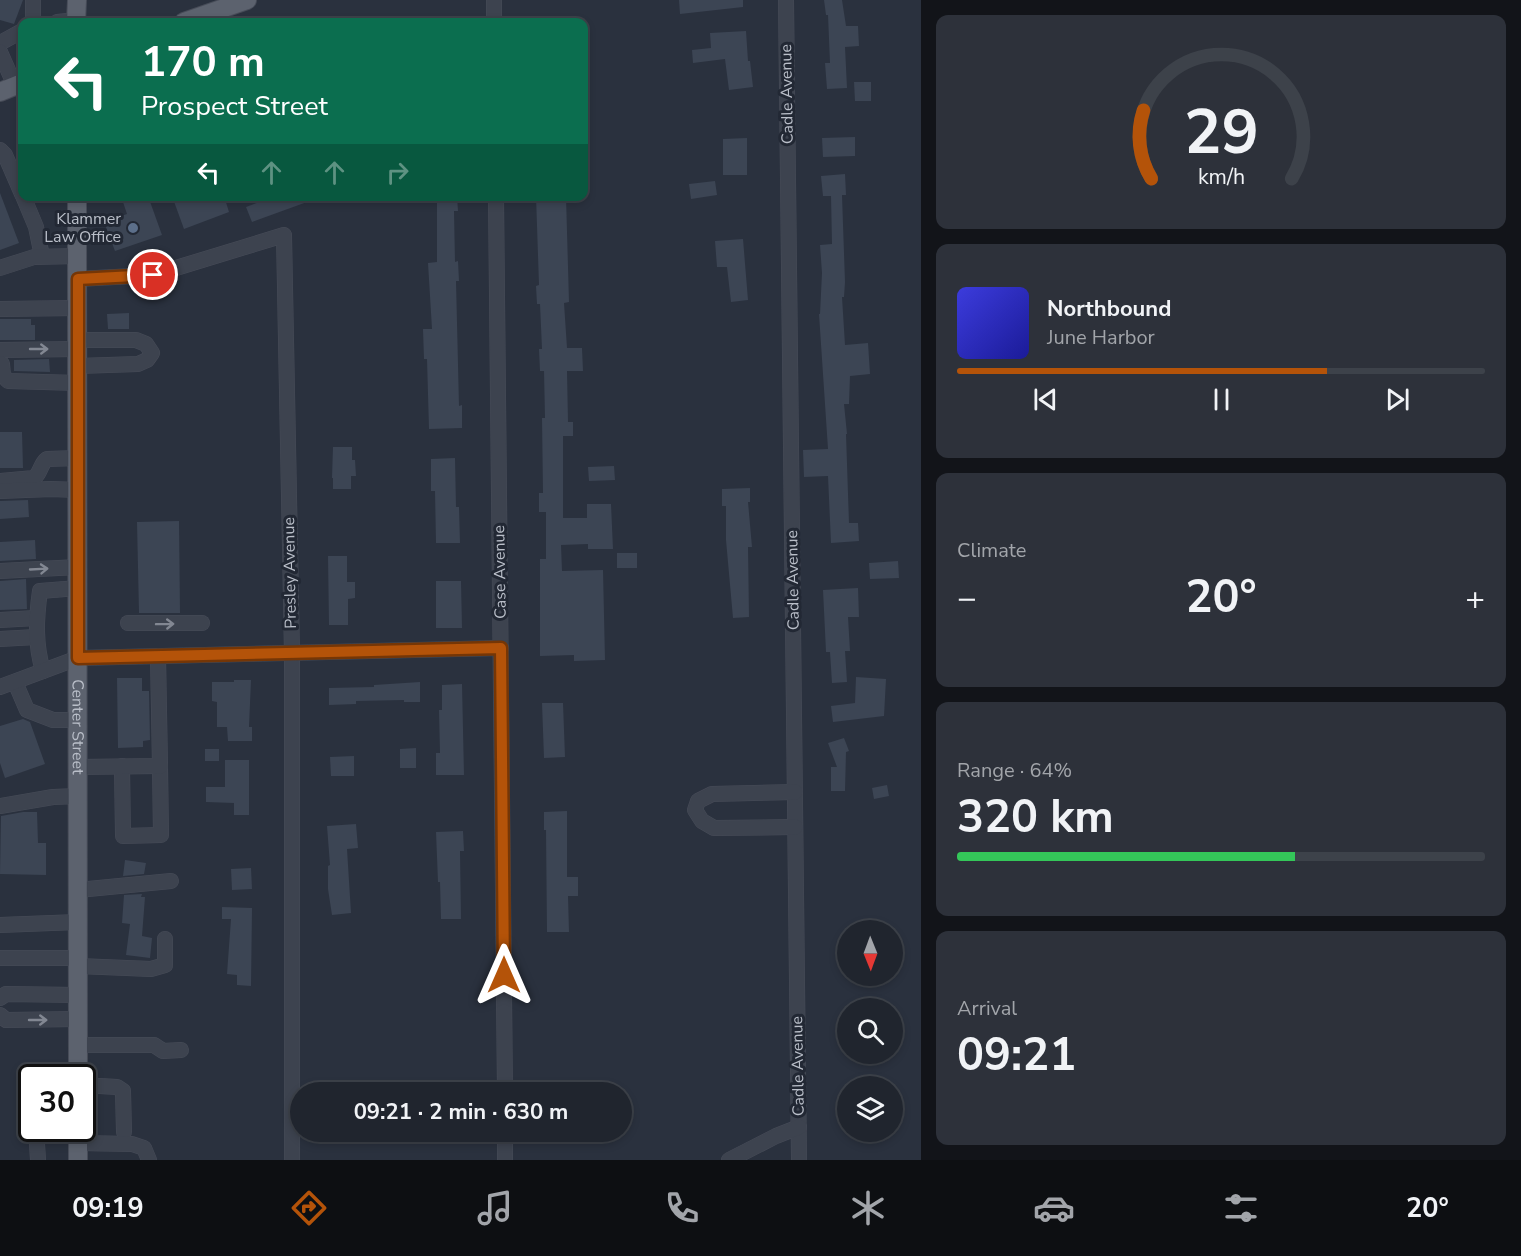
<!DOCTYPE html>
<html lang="en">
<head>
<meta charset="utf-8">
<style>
	:root { --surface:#20252e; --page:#2d313a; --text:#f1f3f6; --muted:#a2a5aa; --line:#3d424a; --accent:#b45309 }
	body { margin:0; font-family:"Nunito Sans",sans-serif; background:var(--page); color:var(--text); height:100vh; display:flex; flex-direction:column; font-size:22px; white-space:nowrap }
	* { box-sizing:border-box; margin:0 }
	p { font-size:20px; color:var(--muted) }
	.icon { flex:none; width:33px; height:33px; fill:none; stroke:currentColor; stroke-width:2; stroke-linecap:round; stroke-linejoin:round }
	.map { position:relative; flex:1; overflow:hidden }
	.drawer { display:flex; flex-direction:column; gap:15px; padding:15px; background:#121419; width:600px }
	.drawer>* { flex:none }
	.guide { position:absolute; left:18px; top:18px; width:570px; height:183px; border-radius:12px; box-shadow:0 3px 9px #0003,0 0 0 2px var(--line); background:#0b6e4f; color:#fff; overflow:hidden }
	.needle { width:39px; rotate:179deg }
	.controls { position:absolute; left:837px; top:920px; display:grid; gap:12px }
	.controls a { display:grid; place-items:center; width:66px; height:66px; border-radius:50%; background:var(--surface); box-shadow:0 3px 9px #0003,0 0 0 2px var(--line); font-size:30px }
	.speed { position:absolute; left:18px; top:1064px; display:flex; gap:12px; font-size:30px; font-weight:700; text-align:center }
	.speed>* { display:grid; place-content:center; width:78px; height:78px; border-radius:50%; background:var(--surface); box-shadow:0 3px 9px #0003,0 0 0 2px var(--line); line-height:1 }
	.speed .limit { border:3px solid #111; border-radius:9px; background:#fff; color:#111 }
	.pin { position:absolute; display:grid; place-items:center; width:51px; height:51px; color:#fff; margin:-26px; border:3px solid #fff; border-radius:50%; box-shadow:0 2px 6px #0007 }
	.me { position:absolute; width:66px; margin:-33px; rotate:0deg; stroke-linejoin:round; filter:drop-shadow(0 0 4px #0008) }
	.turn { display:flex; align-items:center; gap:21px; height:126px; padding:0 24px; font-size:27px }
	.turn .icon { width:78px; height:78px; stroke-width:2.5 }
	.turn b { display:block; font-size:42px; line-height:51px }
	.lanes { display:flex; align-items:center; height:57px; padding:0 24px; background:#0003; justify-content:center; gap:30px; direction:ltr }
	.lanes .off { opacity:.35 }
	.big { font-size:45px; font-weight:700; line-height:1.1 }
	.drawer .card { flex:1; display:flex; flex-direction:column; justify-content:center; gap:9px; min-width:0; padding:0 21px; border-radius:12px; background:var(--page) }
	.drawer .dial { align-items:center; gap:0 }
	.dial svg { height:156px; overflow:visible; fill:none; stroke:var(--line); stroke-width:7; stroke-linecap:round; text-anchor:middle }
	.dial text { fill:var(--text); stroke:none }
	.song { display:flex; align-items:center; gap:18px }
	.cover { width:72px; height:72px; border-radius:9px; background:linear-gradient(135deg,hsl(240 70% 55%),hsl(240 70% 35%)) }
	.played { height:6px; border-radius:3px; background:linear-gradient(90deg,var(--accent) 70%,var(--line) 70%) }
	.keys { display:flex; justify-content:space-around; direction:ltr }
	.heat { display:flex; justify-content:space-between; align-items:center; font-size:33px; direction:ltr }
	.charge { height:9px; border-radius:4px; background:linear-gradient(90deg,#34c759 64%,var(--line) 0) }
	.trip { position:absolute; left:290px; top:1082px; width:342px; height:60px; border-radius:30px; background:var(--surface); box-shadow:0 3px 9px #0003,0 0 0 2px var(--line); font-weight:700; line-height:60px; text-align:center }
	.tabs { display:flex; height:96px; justify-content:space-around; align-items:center; background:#0d0f12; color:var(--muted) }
	.tabs .icon { width:42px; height:42px }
	.tabs .on { color:var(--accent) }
	.tabs b { font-size:27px; color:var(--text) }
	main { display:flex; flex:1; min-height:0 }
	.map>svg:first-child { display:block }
</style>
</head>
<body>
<main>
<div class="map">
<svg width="921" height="1160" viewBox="0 0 921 1160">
	<rect width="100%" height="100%" fill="#2a313e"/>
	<g fill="#3c4554">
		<path d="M0,0h23l-9,24 -14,-4z"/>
		<path d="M679,0h64v7l-63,7z"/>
		<path d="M824,0h18l4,26h12l1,20 -14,1 2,41 -20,1 -2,-26h5l-2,-48h-2z"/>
		<path d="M746,31l2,30h2l3,26 -24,3 -4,-31 -32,4 -1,-13 19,-2 -1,-15z"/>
		<path d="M854,82h17v19h-16z"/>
		<path d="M855,137v19l-32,1 -1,-19z"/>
		<path d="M747,138v37h-24v-36z"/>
		<path d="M845,174l1,21h-4l3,87 -1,15h-2l3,48 23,-2 2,31 -20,2 -1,28h-5l3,30h-1l3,89h9l1,18 -28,2 -3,-67 -24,1 -1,-27 25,-1 -9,-135h1l2,-41 -2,-28 12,-1 -1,-48h-8l-2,-20z"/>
		<path d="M715,181l2,14 -26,4 -2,-15z"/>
		<path d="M0,193l19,50 -19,7z"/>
		<path d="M121,196h27l14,39 -47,16 -11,-29 23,-8z"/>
		<path d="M172,196h52l5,16 -45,17z"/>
		<path d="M275,196h43v2l-66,24 -6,-15z"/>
		<path d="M437,196h20l1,15h-4l1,51 3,-1 1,20h-3l3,125 3,-1v23l-33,1 -2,-70h-3l-1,-30h9l-4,-66 9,-1z"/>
		<path d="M536,196h30l3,106 -5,1 3,45h15l1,23h-16l1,51h5v14h-10v82h24v-14h24l2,45h-25v-5l-27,1 1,26 41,-1 2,90 -31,1v-6l-34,1v-97h6v-47h-7v-19h4l-1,-75h3l-1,-47h-4l-1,-22h3l-2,-45h-3l-1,-18 3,-1z"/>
		<path d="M743,239l5,61 -17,2 -4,-35h-10l-2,-26z"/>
		<path d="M129,313v16h-21l-1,-15z"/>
		<path d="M0,319h31v6h4v15h-35z"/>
		<path d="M49,359l1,13 -36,-1v-11z"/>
		<path d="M0,432h22l1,36h-23z"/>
		<path d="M333,447h19v13h3l1,16h-5v13h-18v-11h-1z"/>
		<path d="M455,458l1,49h3l1,36h-24l-1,-52h-4v-32z"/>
		<path d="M614,466l1,14 -26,1 -1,-14z"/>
		<path d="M750,488v14h-2l4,45h-4l1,70 -16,1 -7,-78v-34h-4v-17z"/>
		<path d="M28,500l1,17 -29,2v-18z"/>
		<path d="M179,521l1,92h-41l-2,-91z"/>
		<path d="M35,540l1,19 -36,2v-19z"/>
		<rect x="617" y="553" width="20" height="15"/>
		<path d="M328,556h19v26h8v16l-7,1v26h-19z"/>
		<path d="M898,561l1,17 -29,1 -1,-16z"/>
		<path d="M26,579l1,30 -27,1v-29z"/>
		<path d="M436,581h25l1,47h-26z"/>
		<path d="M858,588l1,29h-11l2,34h-5l2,31 -15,1 -2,-31h-4l-3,-62z"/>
		<path d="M856,677l30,2 -2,37 -51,6 -2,-16 24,-3z"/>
		<path d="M117,678h25v13h7l1,49 -7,1v6l-25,1z"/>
		<path d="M234,680h17l-2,47h3v14h-24l-1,-14h-10v-25l-5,-1v-19h22z"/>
		<path d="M420,682v20h-16v-2l-48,1v3l-27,1v-17l45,-1v-2z"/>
		<path d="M462,684l2,91h-28v-22h4l-1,-43h3v-25z"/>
		<path d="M542,703h21l2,54 -21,1z"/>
		<path d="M23,719l7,3 15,42 -40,14 -5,-15v-37z"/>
		<path d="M844,738l5,13 -3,1 -1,39h-14v-24h6l-9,-24z"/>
		<path d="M416,748v20h-16v-19z"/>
		<rect x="205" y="749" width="14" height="12"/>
		<path d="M354,756v20h-23l-1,-19z"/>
		<path d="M225,760h24v55h-15v-12l-28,-1v-15h19z"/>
		<path d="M887,785l2,11 -15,3 -2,-11z"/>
		<path d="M567,811v66h11v19h-10l1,36h-22l-1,-102h-2v-18z"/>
		<path d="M23,812h14l1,31h8v32l-46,-1 1,-58z"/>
		<path d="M356,824l2,24 -11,1 4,64 -19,2 -4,-26v-23l2,-1 -3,-39z"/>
		<path d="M463,831l1,20h-4l1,68h-20l-1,-37h-2l-2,-50z"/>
		<path d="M125,860l21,3 -2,11 -21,2z"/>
		<path d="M251,868l1,21 -20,1 -1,-21z"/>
		<path d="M142,894l-1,3h4l-3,39 10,2 -2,20 -24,-3 4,-31 -8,-1 2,-28z"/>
		<path d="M222,907l30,1 -1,78 -14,-1v-10l-10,-1 4,-55h-9z"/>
	</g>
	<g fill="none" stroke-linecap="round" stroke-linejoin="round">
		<defs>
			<g id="minor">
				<path d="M494,0v22"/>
				<path d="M786,0l13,1160"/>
				<path d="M33,22v-22"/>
				<path d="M57,22l20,-2"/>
				<path d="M0,43l22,-12"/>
				<path d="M0,52l15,34"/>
				<path d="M0,150l5,5 17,39"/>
				<path d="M23,196l13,31 6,29"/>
				<path d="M496,196l9,896"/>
				<path d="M0,268l34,-11 43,-1"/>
				<path d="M77,279l76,-4 131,-40 8,418v507"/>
				<path d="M0,309l78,-1"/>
				<path d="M78,340h58l10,4 6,9 -5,7 -9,4 -60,2"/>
				<path d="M0,350l78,-1"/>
				<path d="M2,364l1,11 5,6 70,2"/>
				<path d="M0,481l34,-3c7,-5 6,-14 13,-19l31,-1"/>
				<path d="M0,491l51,-2 27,1"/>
				<path d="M0,571l78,-4"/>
				<path d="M0,620l36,-2"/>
				<path d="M128,623h74"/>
				<path d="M0,639l36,-2"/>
				<path d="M43,671c-8,-27 -7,-52 -3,-80l38,-3"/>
				<path d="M15,682l12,28 26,10h25"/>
				<path d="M0,687l78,-29 423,-10"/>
				<path d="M122,766l1,70 38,-1 -1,-69"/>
				<path d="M78,767l82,-1 -2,-110"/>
				<path d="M795,792l-83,2 -14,7 -3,9 7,11 12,7 81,-1"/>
				<path d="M0,806l53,-9 25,-1"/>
				<path d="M78,890l93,-9"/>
				<path d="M0,925l78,-3"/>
				<path d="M0,958h78"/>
				<path d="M78,966l73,3 14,-4v-26"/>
				<path d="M0,998l6,-4 72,1"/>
				<path d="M0,1015l6,5 72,-1"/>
				<path d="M78,1045h76l9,6 18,-1"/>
				<path d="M82,1085l35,2 6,4 1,41"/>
				<path d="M36,1128l2,32"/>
				<path d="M505,1131v29"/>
				<path d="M78,1143l54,1 12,4 5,12"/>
				<path d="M729,1160l47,-24 23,-9"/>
			</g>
			<g id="major">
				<path d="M76,22l1,-22"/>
				<path d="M184,22l63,-22"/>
				<path d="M0,92l22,-9"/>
				<path id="s1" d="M77,196l1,881"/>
				<path d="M78,1160v-32"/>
			</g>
		</defs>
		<use href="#minor" stroke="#474c58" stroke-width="16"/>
		<use href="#major" stroke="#474c58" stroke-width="20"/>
		<use href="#minor" stroke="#3d434f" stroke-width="15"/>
		<use href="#major" stroke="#5c626e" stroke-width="18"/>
	</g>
	<defs><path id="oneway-shaft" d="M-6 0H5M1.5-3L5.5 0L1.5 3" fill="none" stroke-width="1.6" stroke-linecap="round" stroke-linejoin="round" transform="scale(1.5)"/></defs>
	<g stroke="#828792">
		<use href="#oneway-shaft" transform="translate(39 349)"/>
		<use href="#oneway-shaft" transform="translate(39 569) rotate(-3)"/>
		<use href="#oneway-shaft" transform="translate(165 624) rotate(-1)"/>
		<use href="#oneway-shaft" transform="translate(38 1020)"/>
	</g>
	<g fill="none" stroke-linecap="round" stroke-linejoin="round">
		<defs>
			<path id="route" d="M153,275l-75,4v379l423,-10 3,327"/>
		</defs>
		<use href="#route" stroke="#753606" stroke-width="15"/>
		<use href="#route" stroke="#b45309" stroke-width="10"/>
	</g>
	<circle fill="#5c6f8a" stroke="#222834" stroke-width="2" cx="133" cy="228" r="6"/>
	<g text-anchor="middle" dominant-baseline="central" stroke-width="6" stroke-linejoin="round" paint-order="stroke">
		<g font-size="16" fill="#babfc9" stroke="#222834">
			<text transform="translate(787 94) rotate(-91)">Cadle Avenue</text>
			<text transform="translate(500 572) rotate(-91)">Case Avenue</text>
			<text transform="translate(290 573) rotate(-91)">Presley Avenue</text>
			<text transform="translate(793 580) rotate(-91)">Cadle Avenue</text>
			<text stroke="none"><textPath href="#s1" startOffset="531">Center Street</textPath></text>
			<text transform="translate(798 1066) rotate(-91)">Cadle Avenue</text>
		</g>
		<g font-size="16" fill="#babfc9" stroke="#222834" text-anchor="end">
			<text x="121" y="219">Klammer<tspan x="121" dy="18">Law Office</tspan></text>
		</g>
	</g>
</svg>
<div class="controls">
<a><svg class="needle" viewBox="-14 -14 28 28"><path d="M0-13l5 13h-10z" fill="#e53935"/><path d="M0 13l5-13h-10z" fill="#a2a5aa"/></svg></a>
<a><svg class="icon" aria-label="search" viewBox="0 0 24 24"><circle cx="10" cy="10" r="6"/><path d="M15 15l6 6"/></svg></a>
<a><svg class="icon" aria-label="layers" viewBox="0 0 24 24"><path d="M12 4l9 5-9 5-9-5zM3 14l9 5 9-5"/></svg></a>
</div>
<div class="speed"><div class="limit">30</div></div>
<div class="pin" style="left:153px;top:275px;background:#d93025"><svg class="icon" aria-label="arrive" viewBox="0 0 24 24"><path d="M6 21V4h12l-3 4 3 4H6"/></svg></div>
<svg class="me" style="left:504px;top:975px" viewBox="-20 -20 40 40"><path d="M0-17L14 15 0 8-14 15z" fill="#b45309" stroke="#fff" stroke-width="4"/></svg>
<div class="trip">09:21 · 2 min · 630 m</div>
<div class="guide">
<div class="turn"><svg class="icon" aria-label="left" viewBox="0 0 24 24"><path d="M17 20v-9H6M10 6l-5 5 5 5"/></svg><div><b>170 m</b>Prospect Street</div></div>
<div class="lanes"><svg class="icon" aria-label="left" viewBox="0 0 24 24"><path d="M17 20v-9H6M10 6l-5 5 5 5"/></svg><svg class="icon off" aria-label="ahead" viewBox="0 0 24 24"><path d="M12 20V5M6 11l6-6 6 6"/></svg><svg class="icon off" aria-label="ahead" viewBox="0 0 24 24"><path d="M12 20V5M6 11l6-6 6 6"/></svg><svg class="icon off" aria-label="right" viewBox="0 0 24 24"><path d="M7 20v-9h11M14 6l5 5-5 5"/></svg></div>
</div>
</div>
<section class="drawer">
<div class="card dial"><svg viewBox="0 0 100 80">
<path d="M14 69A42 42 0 1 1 86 69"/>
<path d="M14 69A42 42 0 0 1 10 34" stroke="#b45309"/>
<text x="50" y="56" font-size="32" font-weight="700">29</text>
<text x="50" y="72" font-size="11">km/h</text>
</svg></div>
<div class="card">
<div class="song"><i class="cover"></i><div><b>Northbound</b><p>June Harbor</p></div></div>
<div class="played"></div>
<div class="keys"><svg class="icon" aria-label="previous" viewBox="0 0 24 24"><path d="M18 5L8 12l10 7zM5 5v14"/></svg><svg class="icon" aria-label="pause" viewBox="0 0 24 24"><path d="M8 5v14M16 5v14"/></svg><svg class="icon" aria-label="next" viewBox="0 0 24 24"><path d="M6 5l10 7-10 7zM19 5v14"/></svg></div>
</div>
<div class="card"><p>Climate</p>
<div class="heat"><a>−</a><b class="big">20°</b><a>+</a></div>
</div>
<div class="card"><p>Range · 64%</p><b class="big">320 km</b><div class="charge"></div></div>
<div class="card"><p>Arrival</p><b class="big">09:21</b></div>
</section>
</main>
<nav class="tabs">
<b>09:19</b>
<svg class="icon on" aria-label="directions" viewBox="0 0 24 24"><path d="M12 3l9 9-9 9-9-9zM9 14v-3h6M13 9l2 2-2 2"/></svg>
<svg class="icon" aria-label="music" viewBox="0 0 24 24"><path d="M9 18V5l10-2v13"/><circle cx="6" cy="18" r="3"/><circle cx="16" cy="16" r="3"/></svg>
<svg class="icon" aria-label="phone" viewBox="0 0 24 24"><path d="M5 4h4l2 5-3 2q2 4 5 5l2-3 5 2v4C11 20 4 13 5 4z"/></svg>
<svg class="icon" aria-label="climate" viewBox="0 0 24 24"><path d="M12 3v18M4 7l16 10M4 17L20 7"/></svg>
<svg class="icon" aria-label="car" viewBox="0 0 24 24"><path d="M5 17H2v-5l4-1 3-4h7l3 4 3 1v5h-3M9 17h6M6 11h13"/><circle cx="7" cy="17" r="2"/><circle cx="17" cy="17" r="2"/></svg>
<svg class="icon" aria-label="filters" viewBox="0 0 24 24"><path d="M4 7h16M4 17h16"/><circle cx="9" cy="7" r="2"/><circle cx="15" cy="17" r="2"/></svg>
<b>20°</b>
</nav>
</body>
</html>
